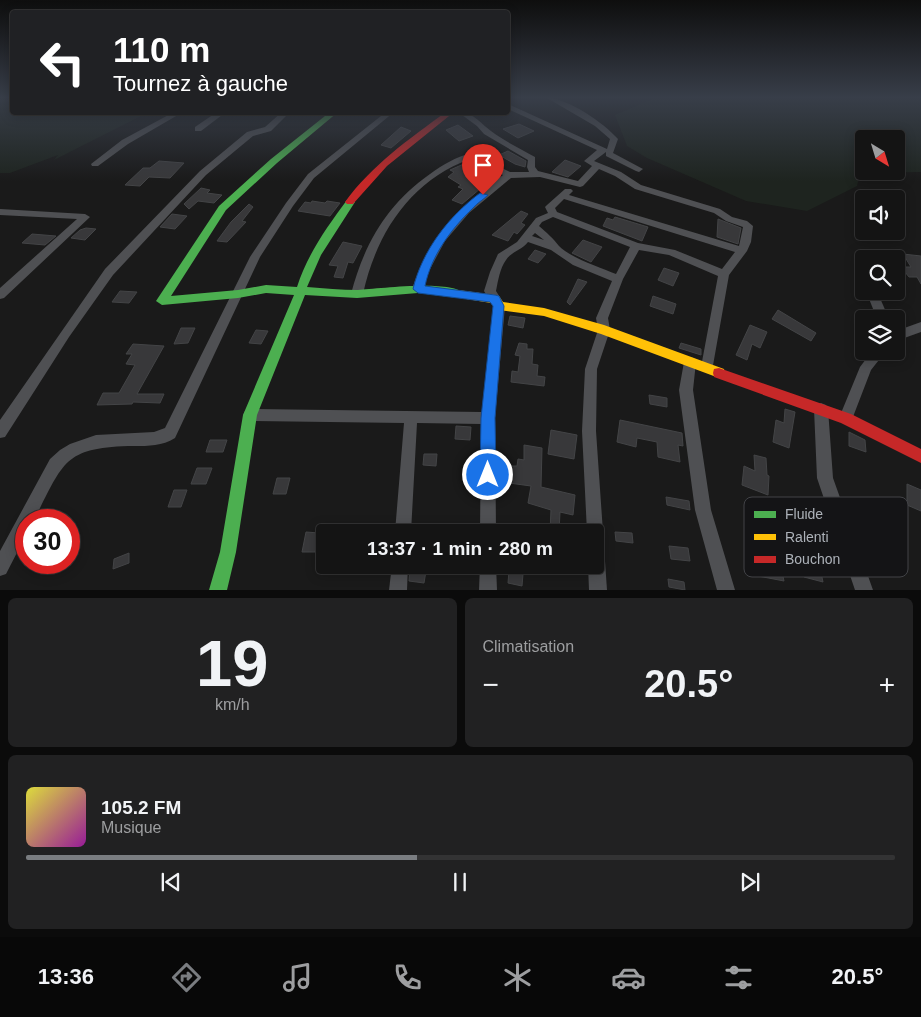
<!DOCTYPE html>
<html lang="fr">
<head>
<meta charset="utf-8">
<style>
	:root { --surface:#141414; --page:#212122; --text:#f1f3f6; --muted:#9d9ea0; --line:#333334; --accent:#7a7d81 }
	body { margin:0; font-family:Helvetica,sans-serif; background:var(--page); color:var(--text); height:100vh; display:flex; flex-direction:column; font-size:19px; white-space:nowrap }
	* { box-sizing:border-box; margin:0 }
	p { font-size:16px; color:var(--muted) }
	.icon { flex:none; width:28px; height:28px; fill:none; stroke:currentColor; stroke-width:2; stroke-linecap:round; stroke-linejoin:round }
	.map { position:relative; height:590px; overflow:hidden }
	.details { display:flex; flex-direction:column; gap:8px; padding:8px; background:#0b0b0b; flex:1 }
	.details>* { flex:none }
	.banner { position:absolute; left:10px; top:10px; width:500px; height:105px; border-radius:5px; box-shadow:0 2px 12px #0003,0 0 0 1px var(--line); background:#202124; color:#fff; overflow:hidden }
	.needle { width:32px; rotate:142deg }
	.tools { position:absolute; left:855px; top:130px; display:grid; gap:10px }
	.tools a { display:grid; place-items:center; width:50px; height:50px; border-radius:5px; background:var(--surface); box-shadow:0 2px 12px #0003,0 0 0 1px var(--line); font-size:25px }
	.speed { position:absolute; left:15px; top:509px; display:flex; gap:10px; font-size:25px; font-weight:700; text-align:center }
	.speed>* { display:grid; place-content:center; width:65px; height:65px; border-radius:50%; background:var(--surface); box-shadow:0 2px 12px #0003,0 0 0 1px var(--line); line-height:1 }
	.speed .limit { border:8px solid #d22; background:#fff; color:#111 }
	.pin { position:absolute; display:grid; place-items:center; width:42px; height:42px; color:#fff; margin:-51px -21px; border-radius:50% 50% 50% 0; rotate:-45deg; box-shadow:0 0 5px #0007 }
	.pin .icon { rotate:45deg }
	.me { position:absolute; width:55px; margin:-28px; rotate:0deg; stroke-linejoin:round; filter:drop-shadow(0 0 4px #0008) }
	.turn { display:flex; align-items:center; gap:18px; height:105px; padding:0 20px; font-size:22px }
	.turn .icon { width:65px; height:65px; stroke-width:2.5 }
	.turn b { display:block; font-size:35px; line-height:42px }
	.big { font-size:38px; font-weight:800; line-height:1.1 }
	.details .card { flex:1; display:flex; flex-direction:column; justify-content:center; gap:8px; min-width:0; padding:0 18px; border-radius:8px; background:var(--page) }
	.details .dial { align-items:center; gap:0 }
	.dial b { font-size:65px; line-height:1 }
	.song { display:flex; align-items:center; gap:15px }
	.cover { width:60px; height:60px; border-radius:8px; background:linear-gradient(135deg,hsl(60 70% 55%),hsl(300 70% 35%)) }
	.played { height:5px; border-radius:2px; background:linear-gradient(90deg,var(--accent) 45%,var(--line) 45%) }
	.keys { display:flex; justify-content:space-around; direction:ltr }
	.heat { display:flex; justify-content:space-between; align-items:center; font-size:28px; direction:ltr }
	.details .tiles { flex:1; display:grid; gap:8px; grid-template-columns:1fr 1fr }
	.card:last-child { grid-column:span 2 }
	.trip { position:absolute; left:316px; top:524px; width:288px; height:50px; border-radius:5px; background:var(--surface); box-shadow:0 2px 12px #0003,0 0 0 1px var(--line); font-weight:800; line-height:50px; text-align:center }
	.tabs { display:flex; height:80px; justify-content:space-around; align-items:center; background:#080808; color:var(--muted) }
	.tabs .icon { width:35px; height:35px }
	.tabs .on { color:var(--accent) }
	.tabs b { font-size:22px; color:var(--text) }
	.map>svg:first-child { display:block }
</style>
</head>
<body>
<div class="map">
<svg width="921" height="590" viewBox="0 0 921 590">
	<rect width="100%" height="100%" fill="#1a1a1a"/>
	<g fill="#1e241f" fill-rule="evenodd">
		<path d="M0,98h12v14l135,1 -93,47 4,-5 -48,18h-10z"/>
		<path d="M655,98h266v74l-61,1 -3,13 -50,25 -61,-10 -99,-43 -20,-12 -12,-31zM864,139h32v32h-32z"/>
	</g>
	<g fill="#38383a" stroke="#434446">
		<path d="M519,124l15,7 -16,7 -15,-9z"/>
		<path d="M458,125l15,11 -14,5 -13,-11z"/>
		<path d="M401,127l10,4 -20,17 -10,-3z"/>
		<path d="M508,151l18,10 -1,6 -10,-3 -16,-9z"/>
		<path d="M565,160l16,6 -13,11 -16,-5z"/>
		<path d="M159,161l25,2 -14,15 -21,-1 -9,9 -15,-1 18,-17h7z"/>
		<path d="M466,163l27,14 -14,9 2,2 -19,16 -10,-4 11,-11 -5,-2 3,-2 -13,-8 6,-5 -4,-2z"/>
		<path d="M201,188l9,2 -3,3 15,2 -8,8 -16,-2 -9,8 -5,-5z"/>
		<path d="M312,201l13,2 2,-2 13,2 -10,13 -32,-5 7,-9 6,1z"/>
		<path d="M249,204l4,3 -11,14 4,1 -19,20 -10,-1 14,-19z"/>
		<path d="M521,211l7,3 -7,9 4,2 -8,9 -3,-2 -6,9 -16,-6z"/>
		<path d="M172,214l15,2 -12,13 -15,-2z"/>
		<path d="M615,217l33,10 -6,14 -39,-15 4,-8 6,2z"/>
		<path d="M718,219l23,9 -3,16 -21,-7z"/>
		<path d="M86,228l10,1 -11,11 -14,-2 9,-8z"/>
		<path d="M32,234l24,2 -11,9 -23,-2z"/>
		<path d="M583,240l19,7 -11,15 -19,-9z"/>
		<path d="M343,242l19,4 -9,17 -5,-1 -5,16 -9,-1 4,-11 -9,-1z"/>
		<path d="M535,250l11,4 -8,9 -10,-4z"/>
		<path d="M903,254l18,2v28l-4,-7h-8l-8,-10h10z"/>
		<path d="M664,268l15,5 -6,13 -15,-6z"/>
		<path d="M578,279l9,3 -17,23 -3,-3z"/>
		<path d="M120,291l17,1 -8,11 -17,-1z"/>
		<path d="M653,296l23,8 -3,10 -23,-8z"/>
		<path d="M778,310l38,23 -5,8 -39,-22z"/>
		<path d="M510,316l15,2 -2,10 -15,-3z"/>
		<path d="M750,325l17,7 -7,16 -8,-4 -5,16 -11,-5z"/>
		<path d="M181,328h14l-7,15 -14,1z"/>
		<path d="M256,330l12,1 -7,13 -12,-1z"/>
		<path d="M519,343l8,1v5h6l-1,15 6,1 -1,11 8,1 -1,9 -33,-4 1,-11 6,1 2,-16 -5,-1z"/>
		<path d="M681,343l20,6v6l-22,-7z"/>
		<path d="M133,344l31,2 -27,48h27l-4,9 -27,-1 -1,2 -35,1 6,-12h16l16,-28 -9,-1 6,-10h-6z"/>
		<path d="M649,395l18,3v9l-17,-3z"/>
		<path d="M785,409l10,3 -6,36 -16,-6 3,-22 8,3z"/>
		<path d="M620,420l62,13 1,13 -5,-1 2,17 -22,-5 -1,-15 -20,-4 -1,9 -19,-5z"/>
		<path d="M456,426l15,1 -1,13 -15,-1z"/>
		<path d="M551,430l26,5 -3,24 -26,-5z"/>
		<path d="M849,432l16,8 1,12 -17,-6z"/>
		<path d="M210,440h17l-4,12h-17z"/>
		<path d="M524,445l18,3 -1,39 34,8 -2,20 -13,-3 -1,20h-9l1,-22 -23,-7 3,-17 -22,-3 2,-17h6l1,-7 6,1z"/>
		<path d="M424,454h13l-1,12 -13,-1z"/>
		<path d="M754,455l12,3 1,17 2,1 -1,19 -26,-10 2,-19 11,5z"/>
		<path d="M197,468h15l-6,16h-15z"/>
		<path d="M277,478h13l-4,16h-13z"/>
		<path d="M907,484l14,6v21l-14,-6z"/>
		<path d="M174,490h13l-6,17h-13z"/>
		<path d="M666,497l23,4 1,9 -23,-5z"/>
		<path d="M306,532l13,1 -4,19h-13z"/>
		<path d="M615,532l17,1 1,10 -17,-2z"/>
		<path d="M751,541l25,5 8,35 -26,-5z"/>
		<path d="M669,546l19,2 2,13 -19,-2z"/>
		<path d="M798,546l18,4 7,32 -19,-5z"/>
		<path d="M129,553v10l-16,6 1,-10z"/>
		<path d="M410,565h17l-3,18 -15,-2z"/>
		<path d="M509,571l14,3 -1,12 -14,-3z"/>
		<path d="M668,579l16,3 1,8 -16,-3z"/>
	</g>
	<g fill="none" stroke-linecap="round" stroke-linejoin="round">
		<g fill="#4f5053" fill-rule="evenodd">
			<path d="M547,98c21,0 57,25 71,41l-5,14 30,16 -4,3 -3,-1 -30,-15v-4l-12,9 27,11 20,13 79,24 12,8 15,4 6,5 -2,16 -4,9 -18,24 -17,96 -5,1 -5,-1 -1,-4 17,-91 -49,-21 -30,-5 -16,29 -15,39 2,12 -13,39 -1,62 11,159h-18l-1,-25h7v-33h-8l-5,-101 3,-62 13,-39 -2,-12 16,-37 -39,-16 -22,-15 -23,-8c-6,8 -17,10 -22,18 -6,8 -8,21 -10,31l5,8 -2,3 6,4 -10,112 1,114h-16l1,-108 -64,-1 -6,109h-16l9,-109 -154,-2 -5,-2 -2,-4 2,-4 5,-2 232,3 13,-109 -4,-1 -7,-11 6,-19 8,-18 19,-12 19,-24 12,-5 -3,-6 2,-2 18,-16h6l2,2 -4,4 170,51 4,-19 -17,-6 -12,-8 -79,-24 -20,-13 -16,-7 -16,17 -3,1 -40,-10 -29,1 -42,35 -24,28 -16,30 -7,21h-8l-2,-3c17,-52 49,-81 91,-114l-33,-16c-60,22 -94,75 -107,135l-2,3h-8l-2,-3c13,-50 36,-90 79,-120 12,-9 26,-17 41,-21l39,19h19l-2,-5 1,-7 -44,-26 -7,-8 -19,-14c15,0 21,10 33,19 13,10 30,18 44,26v10l3,4 40,10 14,-15 -8,-5 13,-11 -89,-41v-5l99,45 3,-10 -15,-13zM564,199l171,53 -13,17 -47,-19 -37,-7 -81,-31 -2,-4zM553,217l77,30 -14,27c-15,-6 -47,-17 -57,-28 -6,-8 -12,-13 -20,-20l3,-4zM535,233l9,7 -12,-4z"/>
			<path d="M174,112h9l-55,32 -30,22h-6l-1,-2 31,-24z"/>
			<path d="M217,112h9l-25,19h-6v-4z"/>
			<path d="M282,112h8l-19,19 -18,5 -47,39 -93,100 -44,62 -64,100 -5,1v-18l105,-151 95,-98 47,-39 18,-5z"/>
			<path d="M386,112h8l-80,66 -21,28 -33,51 -85,181c-13,8 -26,8 -41,8 -71,1 -70,16 -100,74h-8v15l-20,39 -6,2v-25l50,-92 10,-9 10,-6 26,-9 58,-3 11,-4 85,-171 36,-54 22,-29z"/>
			<path d="M0,209l85,5 5,3 -86,81 -4,1v-11l77,-69 -77,-4z"/>
			<path d="M863,266h1v11l-4,-1 -2,-6z"/>
			<path d="M866,291h11l12,28h-12z"/>
			<path d="M921,322v10l-25,9v-10z"/>
			<path d="M872,351h14l-15,19 -20,52 -5,2 -5,-2 -2,-4 21,-51z"/>
			<path d="M690,357l4,1 2,4 -3,28 18,120 24,80h-18l-22,-80 -16,-120 5,-28 2,-4z"/>
			<path d="M821,403l5,2 2,4 5,69 40,112h-18l-38,-112 -3,-69 2,-4z"/>
			<path d="M392,565h16l-1,25h-18z"/>
			<path d="M480,565h16l1,25h-18z"/>
		</g>
		<path fill="#4caf50" fill-rule="evenodd" d="M330,112h8l-61,51 -51,47 -55,86 67,-6 28,-5 31,2c10,-32 30,-60 50,-87l3,-1 5,3 -34,53 -14,32c17,1 34,3 51,3 18,-1 95,-11 106,4l-6,4 -40,-5 -61,5 -52,-3 -48,120 -21,137 -9,38h-18l11,-38 23,-137 51,-120 -28,-2 -28,5 -76,7 -6,-4 63,-95 52,-47z"/>
		<path fill="#ffc107" fill-rule="evenodd" d="M458,290l37,5 4,1 4,6 41,6 60,17 120,44 1,4 -1,4 -5,1 -118,-44 -57,-18 -45,-6 -4,-1 -4,-6 -37,-6 -2,-3 2,-3z"/>
		<g fill="#c62828" fill-rule="evenodd">
			<path d="M446,112h8l-67,54 -34,38h-6l-2,-2c27,-37 64,-63 101,-90z"/>
			<path d="M719,368l132,46 70,35v14l-80,-40 -127,-46 -1,-4 1,-4z"/>
		</g>
	</g>
	<linearGradient id="sky" x2="0" y2="1"><stop stop-color="#0e0e0e"/><stop offset="0.54" stop-color="#383e49"/><stop offset="1" stop-color="#383e49" stop-opacity="0"/></linearGradient>
	<rect width="921" height="181" fill="url(#sky)"/>
	<path fill="#1a73e8" stroke="#114b97" d="M480,193l8,2c-5,5 -11,8 -15,13 -22,21 -42,48 -48,78l70,9 4,1 5,10 -9,112 1,57 -3,5 -5,3 -5,-3 -3,-5 1,-57 12,-112 -3,-4 -72,-9 -5,-4c9,-38 35,-72 67,-96z"/>
	<rect x="744" y="497" width="164" height="80" rx="8" fill="#141416" stroke="#424347" stroke-width="1"/>
	<rect x="754" y="511" width="22" height="7" fill="#4caf50"/>
	<rect x="754" y="534" width="22" height="6" fill="#ffc107"/>
	<rect x="754" y="556" width="22" height="7" fill="#c62828"/>
	<g font-size="14" fill="#adb2b9">
		<text x="785" y="519">Fluide</text>
		<text x="785" y="542">Ralenti</text>
		<text x="785" y="564">Bouchon</text>
	</g>
</svg>
<div class="tools">
<a><svg class="needle" viewBox="-14 -14 28 28"><path d="M0-13l5 13h-10z" fill="#e53935"/><path d="M0 13l5-13h-10z" fill="#9d9ea0"/></svg></a>
<a><svg class="icon" aria-label="sound" viewBox="0 0 24 24"><path d="M4 9h4l5-4v14l-5-4H4zM17 9q2 3 0 6"/></svg></a>
<a><svg class="icon" aria-label="search" viewBox="0 0 24 24"><circle cx="10" cy="10" r="6"/><path d="M15 15l6 6"/></svg></a>
<a><svg class="icon" aria-label="layers" viewBox="0 0 24 24"><path d="M12 4l9 5-9 5-9-5zM3 14l9 5 9-5"/></svg></a>
</div>
<div class="speed"><div class="limit">30</div></div>
<div class="pin" style="left:483px;top:195px;background:#d93025"><svg class="icon" aria-label="arrive" viewBox="0 0 24 24"><path d="M6 21V4h12l-3 4 3 4H6"/></svg></div>
<svg class="me" style="left:488px;top:475px" viewBox="-20 -20 40 40"><circle r="17" fill="#1a73e8" stroke="#fff" stroke-width="3"/><path d="M0-11L8 9 0 5-8 9z" fill="#fff"/></svg>
<div class="trip">13:37 · 1 min · 280 m</div>
<div class="banner">
<div class="turn"><svg class="icon" aria-label="left" viewBox="0 0 24 24"><path d="M17 20v-9H6M10 6l-5 5 5 5"/></svg><div><b>110 m</b>Tournez à gauche</div></div>
</div>
</div>
<section class="details">
<div class="tiles">
<div class="card dial"><b>19</b><p>km/h</p></div>
<div class="card"><p>Climatisation</p>
<div class="heat"><a>−</a><b class="big">20.5°</b><a>+</a></div>
</div>
<div class="card">
<div class="song"><i class="cover"></i><div><b>105.2 FM</b><p>Musique</p></div></div>
<div class="played"></div>
<div class="keys"><svg class="icon" aria-label="previous" viewBox="0 0 24 24"><path d="M18 5L8 12l10 7zM5 5v14"/></svg><svg class="icon" aria-label="pause" viewBox="0 0 24 24"><path d="M8 5v14M16 5v14"/></svg><svg class="icon" aria-label="next" viewBox="0 0 24 24"><path d="M6 5l10 7-10 7zM19 5v14"/></svg></div>
</div>
</div>
</section>
<nav class="tabs">
<b>13:36</b>
<svg class="icon on" aria-label="directions" viewBox="0 0 24 24"><path d="M12 3l9 9-9 9-9-9zM9 14v-3h6M13 9l2 2-2 2"/></svg>
<svg class="icon" aria-label="music" viewBox="0 0 24 24"><path d="M9 18V5l10-2v13"/><circle cx="6" cy="18" r="3"/><circle cx="16" cy="16" r="3"/></svg>
<svg class="icon" aria-label="phone" viewBox="0 0 24 24"><path d="M5 4h4l2 5-3 2q2 4 5 5l2-3 5 2v4C11 20 4 13 5 4z"/></svg>
<svg class="icon" aria-label="climate" viewBox="0 0 24 24"><path d="M12 3v18M4 7l16 10M4 17L20 7"/></svg>
<svg class="icon" aria-label="car" viewBox="0 0 24 24"><path d="M5 17H2v-5l4-1 3-4h7l3 4 3 1v5h-3M9 17h6M6 11h13"/><circle cx="7" cy="17" r="2"/><circle cx="17" cy="17" r="2"/></svg>
<svg class="icon" aria-label="filters" viewBox="0 0 24 24"><path d="M4 7h16M4 17h16"/><circle cx="9" cy="7" r="2"/><circle cx="15" cy="17" r="2"/></svg>
<b>20.5°</b>
</nav>
</body>
</html>
